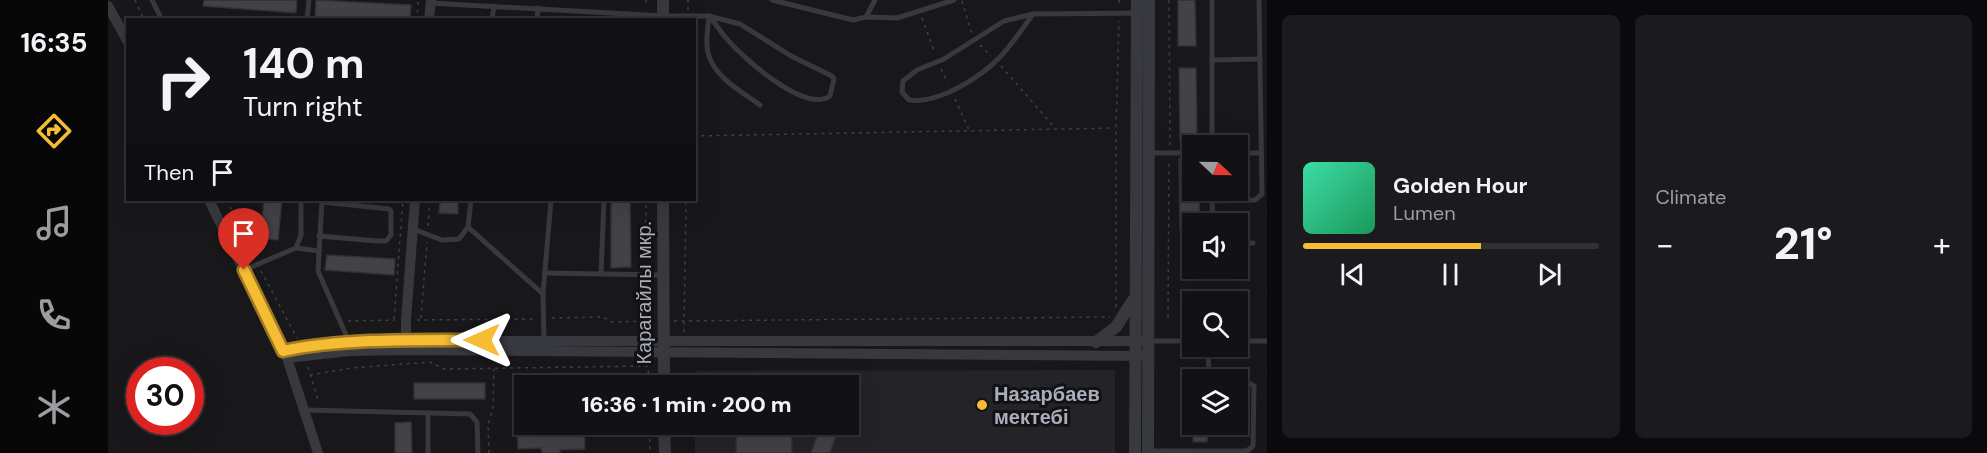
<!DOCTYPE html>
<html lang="en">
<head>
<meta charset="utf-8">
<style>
	:root { --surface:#121114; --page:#1b1a1d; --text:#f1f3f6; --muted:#9c9da0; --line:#313134; --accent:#f5bc34 }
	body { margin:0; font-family:"DM Sans",sans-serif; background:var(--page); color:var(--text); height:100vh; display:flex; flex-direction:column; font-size:22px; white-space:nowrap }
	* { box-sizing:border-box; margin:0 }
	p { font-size:20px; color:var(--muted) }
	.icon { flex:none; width:33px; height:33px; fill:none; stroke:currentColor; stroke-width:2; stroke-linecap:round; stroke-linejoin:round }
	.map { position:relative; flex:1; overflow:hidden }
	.sheet { display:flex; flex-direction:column; gap:15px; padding:15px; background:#0a090b; width:720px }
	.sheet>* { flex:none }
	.guide { position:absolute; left:18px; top:18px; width:570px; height:183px; border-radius:0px; box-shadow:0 6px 24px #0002,0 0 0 2px var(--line); background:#121114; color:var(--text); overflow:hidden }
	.needle { width:39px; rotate:112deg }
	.controls { position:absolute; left:1074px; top:135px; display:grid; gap:12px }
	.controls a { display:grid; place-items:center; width:66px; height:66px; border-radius:0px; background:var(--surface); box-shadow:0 6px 24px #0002,0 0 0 2px var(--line); font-size:30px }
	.speed { position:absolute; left:18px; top:357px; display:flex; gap:12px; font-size:30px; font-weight:700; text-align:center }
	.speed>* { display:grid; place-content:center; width:78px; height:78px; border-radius:50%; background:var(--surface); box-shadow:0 6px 24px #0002,0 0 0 2px var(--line); line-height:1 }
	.speed .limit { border:9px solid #d22; background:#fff; color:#111 }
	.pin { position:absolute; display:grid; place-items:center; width:51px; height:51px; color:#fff; margin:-62px -26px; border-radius:50% 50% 50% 0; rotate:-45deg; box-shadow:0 0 6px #0007 }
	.pin .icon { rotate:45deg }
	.me { position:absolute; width:66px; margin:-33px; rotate:270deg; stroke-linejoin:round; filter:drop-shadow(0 0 4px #0008) }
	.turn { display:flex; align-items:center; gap:21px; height:126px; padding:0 18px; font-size:27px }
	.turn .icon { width:78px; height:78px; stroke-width:2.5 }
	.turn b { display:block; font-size:42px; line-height:51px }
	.then { display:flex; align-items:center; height:57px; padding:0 18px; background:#0003; gap:12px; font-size:22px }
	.big { font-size:45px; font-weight:800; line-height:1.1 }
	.sheet .tile { flex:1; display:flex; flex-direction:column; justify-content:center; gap:9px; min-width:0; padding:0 21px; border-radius:9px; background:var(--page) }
	.song { display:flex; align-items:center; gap:18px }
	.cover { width:72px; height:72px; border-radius:9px; background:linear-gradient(135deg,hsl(160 70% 55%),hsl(150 70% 35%)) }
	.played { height:6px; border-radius:3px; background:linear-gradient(90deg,var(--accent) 60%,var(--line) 60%) }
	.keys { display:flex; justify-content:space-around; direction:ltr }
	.heat { display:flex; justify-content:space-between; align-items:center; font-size:33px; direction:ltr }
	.sheet .tiles { flex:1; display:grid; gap:15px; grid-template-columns:repeat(2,1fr) }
	.trip { position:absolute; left:406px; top:375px; width:345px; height:60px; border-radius:0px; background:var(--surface); box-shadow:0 6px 24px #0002,0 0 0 2px var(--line); font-weight:800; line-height:60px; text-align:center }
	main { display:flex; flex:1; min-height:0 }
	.dock { display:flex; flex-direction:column; width:108px; justify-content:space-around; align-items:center; background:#070708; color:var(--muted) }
	.dock .icon { width:42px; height:42px }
	.dock .active { color:var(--accent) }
	.dock b { font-size:27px; color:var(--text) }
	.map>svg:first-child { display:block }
</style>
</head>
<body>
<main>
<nav class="dock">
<b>16:35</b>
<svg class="icon active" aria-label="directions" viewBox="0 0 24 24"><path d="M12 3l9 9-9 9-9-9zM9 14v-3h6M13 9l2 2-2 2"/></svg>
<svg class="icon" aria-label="music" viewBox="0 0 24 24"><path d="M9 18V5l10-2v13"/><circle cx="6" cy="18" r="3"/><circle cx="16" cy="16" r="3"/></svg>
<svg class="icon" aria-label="phone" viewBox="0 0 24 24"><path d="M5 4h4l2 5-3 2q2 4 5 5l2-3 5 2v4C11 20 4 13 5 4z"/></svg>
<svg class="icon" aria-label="climate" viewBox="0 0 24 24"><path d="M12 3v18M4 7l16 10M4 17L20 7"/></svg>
</nav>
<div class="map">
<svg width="1159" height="453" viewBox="0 0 1159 453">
	<rect width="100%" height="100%" fill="#18171a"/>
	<path fill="#242327" d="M1007,370v83h-420v-28l154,-1v-38l-154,-1v-14z"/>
	<g fill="#424247" stroke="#323136" stroke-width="1.5">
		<path d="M96,0h93l-1,13 -93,-7z"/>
		<path d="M208,0l95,5 -1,15 -95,-3z"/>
		<path d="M1070,0h17l1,46h-18z"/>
		<path d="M1071,68h17l1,73h-17z"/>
		<path d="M1071,159h13v31h7l1,34h-8v6h-12z"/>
		<path d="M156,200h18l-4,40 -18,-2z"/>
		<path d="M332,200h18v14l-19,-1z"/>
		<path d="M503,200h19l1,67 -20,1z"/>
		<path d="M219,255l68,4 -1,16 -69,-5z"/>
		<rect x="306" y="383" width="71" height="16"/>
		<path d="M303,422l1,31h-17v-30z"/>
		<path d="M409,423h8v1h59l1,25 -25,1v3h-18l-1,-5 -23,1z"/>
		<path d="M713,424h19l-10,29h-19z"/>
		<path d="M1086,424h14l-1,18h-14z"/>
		<rect x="628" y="430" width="56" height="23"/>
	</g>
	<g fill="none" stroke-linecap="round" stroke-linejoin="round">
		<g stroke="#3e4046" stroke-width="1.5" stroke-dasharray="3 4.5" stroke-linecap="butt">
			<path d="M27,0l9,20"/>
			<path d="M538,0v7"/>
			<path d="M1011,0v7"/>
			<path d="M1061,0l1,145"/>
			<path d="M854,1l10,33"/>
			<path d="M580,10v-10"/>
			<path d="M814,18l13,35"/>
			<path d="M309,20l1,-20"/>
			<path d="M337,20l1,-7"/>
			<path d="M872,45l11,11"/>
			<path d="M893,66l54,62"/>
			<path d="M833,69l7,14"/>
			<path d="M847,99l14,31"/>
			<path d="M586,136l421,-8"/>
			<path d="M119,200l27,59"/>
			<path d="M320,226l2,-26"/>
			<path d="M537,268l1,-68"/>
			<path d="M153,271l36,67"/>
			<path d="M537,281l1,50"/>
			<path d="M1008,307v-179l3,-107"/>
			<path d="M1060,317l1,-155"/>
			<path d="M313,318l6,-76"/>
			<path d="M444,318l51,-1 9,5 42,-1"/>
			<path d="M286,319l9,-119"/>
			<path d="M309,320l119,-1"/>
			<path d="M240,321l47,-1"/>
			<path d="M566,321l436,-4"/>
			<path d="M576,332l2,-132"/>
			<path d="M200,367l11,36"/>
			<path d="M202,375l41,-7 79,-6 14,7 204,-3 1,20"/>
			<path d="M541,424l1,29"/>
			<path d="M381,453l-1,-28 5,-16 1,-40"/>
		</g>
		<g stroke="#38393f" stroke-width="5">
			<path d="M44,0l10,20"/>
			<path d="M664,0l81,20 13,-3 9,-17"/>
			<path d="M322,3l233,13h46l31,8 51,32 41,20 2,3 -4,17c-25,18 -88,-39 -104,-58 -6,-7 -11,-15 -17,-22"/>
			<path d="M925,14c-10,14 -20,29 -32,42 -20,21 -62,48 -92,44l-7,-8 1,-11 14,-11 27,-11 60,-38 29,-7 116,-1"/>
			<path d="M601,16c-1,12 -4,25 -1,37 6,24 34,39 52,52"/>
			<path d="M758,17l31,1 57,-18"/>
			<path d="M199,20l2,-20"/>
			<path d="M384,20l2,-14"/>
			<path d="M429,20l1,-12"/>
			<path d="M1104,60l48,-1"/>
			<path d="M1104,146v-146"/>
			<path d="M1041,153h43"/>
			<path d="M1130,153h23"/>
			<path d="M214,200l-4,71 32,73"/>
			<path d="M363,200l-3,27 75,67"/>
			<path d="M1104,201v-11"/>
			<path d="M1105,224l-1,-23 43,-1 7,-6 -3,-194"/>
			<path d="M305,229l29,11 17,-1 9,-12"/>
			<path d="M211,236l58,5h9l5,-6v-24l-2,-2 -67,-7"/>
			<path d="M1130,244l15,-1"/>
			<path d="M188,248l23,3"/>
			<path d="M136,270l52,-22 5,-13v-35"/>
			<path d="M437,273l118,2"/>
			<path d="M493,274l3,-74"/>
			<path d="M436,340l-1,-46 8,-94"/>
			<path d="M1041,341h43"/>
			<path d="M1130,341h29"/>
			<path d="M1100,346l1,30 5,4"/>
			<path d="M197,410l165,4 7,8 1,31"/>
			<path d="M1040,451h99l6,-5 1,-60 -7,-4h-9"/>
			<path d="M320,453v-40"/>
		</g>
		<g stroke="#38393f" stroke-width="10">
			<path d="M0,6l20,36"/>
			<path d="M321,20l2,-20"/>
			<path d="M101,200l78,158 31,95"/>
			<path d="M298,349v-29l9,-120"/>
			<path d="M175,351c58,-12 120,-9 179,-10h681"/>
			<path d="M179,358l63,-7 56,-1 742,6"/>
		</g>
		<g stroke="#38393f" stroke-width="12">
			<path d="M555,0v20"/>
			<path d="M555,200l1,186"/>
			<path d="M988,342l20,-15 17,-27"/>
			<path d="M556,424l1,29"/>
			<path d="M1027,453l2,-453"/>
			<path d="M1040,453l1,-453"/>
		</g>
	</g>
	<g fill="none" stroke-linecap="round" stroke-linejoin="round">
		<defs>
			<path id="route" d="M136,270l39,81c62,-13 136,-11 199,-11"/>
		</defs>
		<use href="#route" stroke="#9f7a22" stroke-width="15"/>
		<use href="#route" stroke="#f5bc34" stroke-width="10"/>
	</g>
	<circle fill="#f5bc34" stroke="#121215" stroke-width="2" cx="874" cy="405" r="6"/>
	<g text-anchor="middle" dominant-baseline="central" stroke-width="6" stroke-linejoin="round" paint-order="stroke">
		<g font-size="20" fill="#a9aeba" stroke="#121215">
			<text transform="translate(536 293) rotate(-90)">Карагайлы мкр.</text>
		</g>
		<g font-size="20" font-weight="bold" fill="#a9aeba" stroke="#121215" text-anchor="start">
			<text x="886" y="394">Назарбаев<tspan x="886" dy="23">мектебі</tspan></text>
		</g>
	</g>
</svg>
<div class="controls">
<a><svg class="needle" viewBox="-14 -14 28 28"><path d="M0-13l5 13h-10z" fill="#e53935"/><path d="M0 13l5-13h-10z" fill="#9c9da0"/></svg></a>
<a><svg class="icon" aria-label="sound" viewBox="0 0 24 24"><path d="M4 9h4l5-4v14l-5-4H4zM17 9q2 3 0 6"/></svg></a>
<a><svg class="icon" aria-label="search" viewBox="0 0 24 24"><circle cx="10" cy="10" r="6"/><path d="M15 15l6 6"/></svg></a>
<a><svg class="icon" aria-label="layers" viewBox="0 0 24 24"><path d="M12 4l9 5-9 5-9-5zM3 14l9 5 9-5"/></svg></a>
</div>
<div class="speed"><div class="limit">30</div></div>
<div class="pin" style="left:136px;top:270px;background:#d93025"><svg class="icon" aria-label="arrive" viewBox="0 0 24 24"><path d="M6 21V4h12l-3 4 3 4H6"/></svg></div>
<svg class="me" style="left:374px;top:340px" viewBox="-20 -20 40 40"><path d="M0-17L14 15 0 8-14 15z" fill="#f5bc34" stroke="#fff" stroke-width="4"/></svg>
<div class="trip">16:36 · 1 min · 200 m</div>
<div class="guide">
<div class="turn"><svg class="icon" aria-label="right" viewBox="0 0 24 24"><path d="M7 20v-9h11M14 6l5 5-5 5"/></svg><div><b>140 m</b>Turn right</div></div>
<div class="then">Then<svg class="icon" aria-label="arrive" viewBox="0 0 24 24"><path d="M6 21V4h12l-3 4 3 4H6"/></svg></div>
</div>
</div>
<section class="sheet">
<div class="tiles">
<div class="tile">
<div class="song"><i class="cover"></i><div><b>Golden Hour</b><p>Lumen</p></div></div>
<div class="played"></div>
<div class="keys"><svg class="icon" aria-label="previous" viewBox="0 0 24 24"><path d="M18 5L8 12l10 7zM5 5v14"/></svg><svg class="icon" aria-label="pause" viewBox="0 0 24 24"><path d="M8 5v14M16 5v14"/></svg><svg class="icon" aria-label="next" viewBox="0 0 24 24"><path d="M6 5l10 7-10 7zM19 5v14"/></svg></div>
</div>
<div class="tile"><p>Climate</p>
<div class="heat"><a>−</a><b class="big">21°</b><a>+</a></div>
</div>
</div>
</section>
</main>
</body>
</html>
